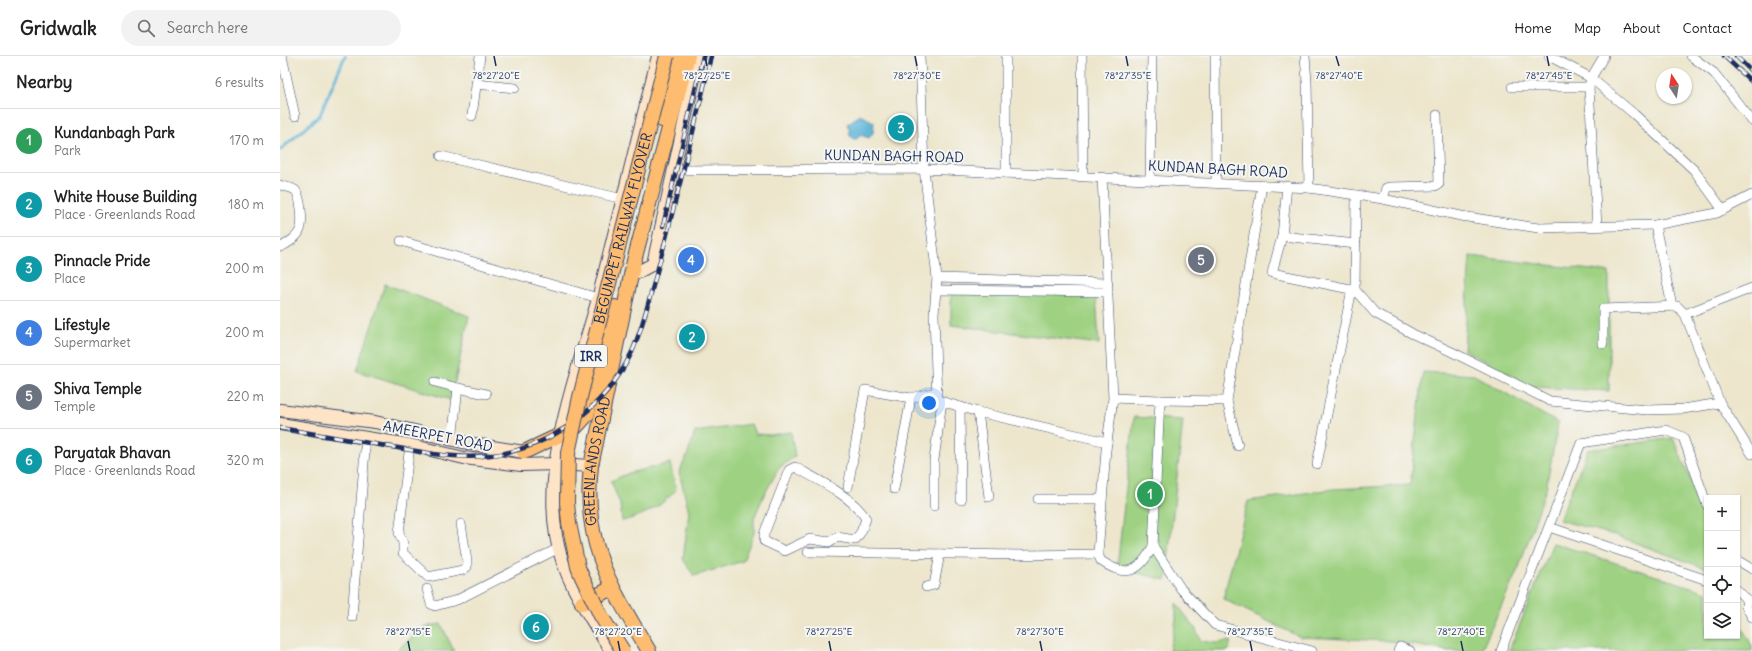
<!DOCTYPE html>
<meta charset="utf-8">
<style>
body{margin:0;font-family:Delius,sans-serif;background:#f2f2f2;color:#222}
.controls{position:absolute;right:12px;bottom:12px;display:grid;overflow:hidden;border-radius:0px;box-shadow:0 1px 3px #0004}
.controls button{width:36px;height:36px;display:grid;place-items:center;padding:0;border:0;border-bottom:1px solid #e0e0e0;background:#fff;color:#222;font:20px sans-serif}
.compass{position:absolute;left:1376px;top:12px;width:36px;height:36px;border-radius:50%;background:#fff;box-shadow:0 1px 3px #0004;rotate:348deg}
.you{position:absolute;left:649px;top:347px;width:14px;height:14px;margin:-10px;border:3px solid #fff;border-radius:50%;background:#1a73e8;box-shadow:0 0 0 6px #1a73e833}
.badge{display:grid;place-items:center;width:26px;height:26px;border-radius:50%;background:#1a73e8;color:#fff;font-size:13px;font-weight:700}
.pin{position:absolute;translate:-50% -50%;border:2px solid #fff;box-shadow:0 1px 4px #0006}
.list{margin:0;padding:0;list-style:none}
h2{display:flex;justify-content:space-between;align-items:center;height:52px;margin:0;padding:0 16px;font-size:17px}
h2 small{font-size:13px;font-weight:400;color:#767676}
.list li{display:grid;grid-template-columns:26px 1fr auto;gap:12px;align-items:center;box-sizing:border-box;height:64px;padding:0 16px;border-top:1px solid #e0e0e0}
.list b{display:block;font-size:15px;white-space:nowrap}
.list p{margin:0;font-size:13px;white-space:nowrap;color:#767676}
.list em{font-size:13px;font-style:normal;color:#767676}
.icon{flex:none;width:22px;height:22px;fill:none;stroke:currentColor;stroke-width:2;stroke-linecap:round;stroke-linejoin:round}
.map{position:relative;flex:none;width:1472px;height:595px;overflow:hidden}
header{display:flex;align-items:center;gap:24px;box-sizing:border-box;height:56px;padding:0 20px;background:#fff;border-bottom:1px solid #e0e0e0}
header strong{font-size:19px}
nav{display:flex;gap:22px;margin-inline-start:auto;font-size:14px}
.search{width:280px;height:36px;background:#f2f2f2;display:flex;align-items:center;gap:10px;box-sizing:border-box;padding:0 14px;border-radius:22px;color:#767676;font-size:15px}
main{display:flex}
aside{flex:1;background:#fff}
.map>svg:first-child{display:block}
.green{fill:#9ed181;stroke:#5c8070}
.water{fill:#59b3d6;stroke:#3a719a}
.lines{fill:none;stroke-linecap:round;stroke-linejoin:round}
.stream{stroke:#59b3d6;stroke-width:3}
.street-casing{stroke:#3a4a6e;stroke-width:10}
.secondary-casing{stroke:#3a4a6e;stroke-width:14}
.primary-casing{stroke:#3a4a6e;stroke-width:16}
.street{stroke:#fff;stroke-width:9}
.secondary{stroke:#fee4c6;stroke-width:12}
.primary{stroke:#fdbc70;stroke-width:14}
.rail-casing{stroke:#1b2f5e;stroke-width:4.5}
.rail{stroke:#f6f6f2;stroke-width:3;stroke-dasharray:9;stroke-linecap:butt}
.primary-bridge-casing{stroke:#3a4a6e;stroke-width:16;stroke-linecap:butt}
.primary-bridge{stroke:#fdbc70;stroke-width:14}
.ticks{fill:none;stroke:#1b2f5e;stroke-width:1.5}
.labels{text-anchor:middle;stroke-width:4;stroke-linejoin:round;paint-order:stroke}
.shield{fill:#f6f6f2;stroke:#5d6b8a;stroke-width:1}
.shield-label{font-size:13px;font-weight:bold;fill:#1b2f5e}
.street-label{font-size:14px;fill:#1b2f5e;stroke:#f6f6f2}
.ticks-label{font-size:10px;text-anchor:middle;fill:#1b2f5e;stroke:#f6f6f2;stroke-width:4;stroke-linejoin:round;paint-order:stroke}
</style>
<header>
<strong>Gridwalk</strong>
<div class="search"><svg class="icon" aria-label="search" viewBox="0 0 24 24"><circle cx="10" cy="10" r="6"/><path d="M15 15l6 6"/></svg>Search here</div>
<nav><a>Home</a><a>Map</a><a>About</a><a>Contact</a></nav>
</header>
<main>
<aside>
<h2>Nearby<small>6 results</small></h2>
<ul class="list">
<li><span class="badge" style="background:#2e9e5b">1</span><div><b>Kundanbagh Park</b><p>Park</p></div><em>170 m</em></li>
<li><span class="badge" style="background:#0f9aa8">2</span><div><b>White House Building</b><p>Place · Greenlands Road</p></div><em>180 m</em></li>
<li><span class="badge" style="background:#0f9aa8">3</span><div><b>Pinnacle Pride</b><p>Place</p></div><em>200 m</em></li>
<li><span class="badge" style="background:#3f7fe0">4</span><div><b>Lifestyle</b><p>Supermarket</p></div><em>200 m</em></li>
<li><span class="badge" style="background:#6b7280">5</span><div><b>Shiva Temple</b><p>Temple</p></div><em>220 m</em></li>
<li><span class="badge" style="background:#0f9aa8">6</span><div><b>Paryatak Bhavan</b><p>Place · Greenlands Road</p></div><em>320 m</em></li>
</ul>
</aside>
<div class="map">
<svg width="1472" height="595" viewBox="0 0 1472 595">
<rect width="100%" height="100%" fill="#f6f6f2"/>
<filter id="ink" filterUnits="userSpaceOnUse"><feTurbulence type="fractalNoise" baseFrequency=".025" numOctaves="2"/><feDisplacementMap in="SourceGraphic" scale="8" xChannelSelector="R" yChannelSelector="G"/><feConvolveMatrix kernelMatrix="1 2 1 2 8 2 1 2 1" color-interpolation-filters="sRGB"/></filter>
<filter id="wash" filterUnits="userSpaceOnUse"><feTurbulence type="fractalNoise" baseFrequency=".012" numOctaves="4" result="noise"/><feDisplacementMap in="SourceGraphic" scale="16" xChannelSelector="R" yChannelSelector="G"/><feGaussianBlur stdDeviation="0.9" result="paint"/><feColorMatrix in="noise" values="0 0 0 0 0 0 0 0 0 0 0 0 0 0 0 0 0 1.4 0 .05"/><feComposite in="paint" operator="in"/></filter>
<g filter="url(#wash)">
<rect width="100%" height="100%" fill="#ede6cc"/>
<g class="green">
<polygon points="1190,200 1329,216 1329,335 1253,331 1184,294"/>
<polygon points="105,228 189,260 171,344 77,315"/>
<polygon points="671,236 816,237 819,288 671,269"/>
<polygon points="1143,316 1194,319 1278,367 1266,433 1239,511 1201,595 1169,595 1111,585 1020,581 943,543 968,445 1053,433 1130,429"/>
<polygon points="854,361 903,364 886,524 837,512"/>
<polygon points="471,368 475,378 490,379 511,376 515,400 499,412 484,439 474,462 474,477 463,505 414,520 403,503 409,456 399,416 407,400 415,376"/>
<polygon points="1393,382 1427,463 1427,513 1334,479 1279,464 1308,394"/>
<path d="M390 407 396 434C381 451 363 460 342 465L340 448 331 425 349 417Z"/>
<polygon points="1273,487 1427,536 1427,580 1457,580 1457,562 1472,590 1472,595 1229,595"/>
<polygon points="896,547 915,572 921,585 936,587 951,585 948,595 889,595 896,564"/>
<polygon points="161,568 174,595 120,595 118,593 144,571"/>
</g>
<polygon class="water" points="580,59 594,66 593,77 589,82 580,79 577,83 573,83 569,79 570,76 567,68"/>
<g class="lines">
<polyline class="stream" points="0,94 40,59 65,0"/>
</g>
</g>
<g filter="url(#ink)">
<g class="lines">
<g class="street-casing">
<g id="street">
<polyline points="2,0 15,60"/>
<polyline points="640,0 644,113 657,222 654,258 657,344 698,356 827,386"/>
<polyline points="802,0 803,120"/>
<polyline points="935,0 936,127"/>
<polyline points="1025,0 1027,26 1029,132"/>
<polyline points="1269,0 1311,22 1354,58 1414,114 1443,154"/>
<polyline points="1411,0 1434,17 1472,65"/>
<polyline points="196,28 235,32"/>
<polyline points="1232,31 1309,31"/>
<polyline points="192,60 200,0"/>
<polyline points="161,100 343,143"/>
<polyline points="393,114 644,113 1029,132 1103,143 1181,160 1258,172 1375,169 1437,157 1472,139"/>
<polyline points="726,117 726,0"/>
<path d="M822 121 833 342 826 394 818 498 821 505C846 522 859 517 873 490L880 344 833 342"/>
<polyline points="870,123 872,0"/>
<path d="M0 129C4 131 11 131 15 134 21 140 24 169 19 176 16 182 6 189 0 191"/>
<polyline points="1007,130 1002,180 992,217 1075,234"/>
<polyline points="1076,139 1075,234 1095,257 1133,278 1172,296 1270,345 1367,354 1403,353 1440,347"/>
<polyline points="1103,143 1106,132 1109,131 1155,130 1159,128 1157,59"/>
<polyline points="1375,169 1392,250"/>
<polyline points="1317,170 1309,31 1311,22 1324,0"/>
<polyline points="1002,180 1076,188"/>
<polyline points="121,185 318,242"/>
<polyline points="657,222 828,227"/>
<polyline points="656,234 828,236"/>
<polyline points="1405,258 1472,232"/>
<polyline points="1323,288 1323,253 1397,250 1405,258 1440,347 1472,398"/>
<polyline points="155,326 178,332"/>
<polyline points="880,344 947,345 958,390"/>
<polyline points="947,345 982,129"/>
<polyline points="680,351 681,444"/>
<polyline points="698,356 709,441"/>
<polyline points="172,384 178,332 206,338"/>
<polyline points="130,389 119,477 123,487 123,497 148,521 183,514 187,511 187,505 181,468"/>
<polyline points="1037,408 1072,233"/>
<path d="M515 411C536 423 574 441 586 463L581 476 575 484 557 481 549 486 530 483 505 495 484 485V478L509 414Z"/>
<polyline points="568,431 585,334 631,342"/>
<polyline points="614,433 631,342 656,336"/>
<polyline points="758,443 822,443"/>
<polyline points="654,450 654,404 662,345"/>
<polyline points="1269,471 1427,524"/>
<polyline points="873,490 901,533 935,569 1032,595"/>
<polyline points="528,496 742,499 818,498"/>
<polyline points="1457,504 1472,513"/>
<polyline points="646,531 654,529 660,498"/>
<polyline points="147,533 151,548 155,550 177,544 279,492"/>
<polyline points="1457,534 1467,544 1466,550 1472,561"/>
<polyline points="72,561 86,381"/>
<polyline points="1118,595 1120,591 1130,595"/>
<polyline points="1221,595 1301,387 1386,374 1403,381 1427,449"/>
</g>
</g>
<g class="secondary-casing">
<g id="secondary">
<polyline points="351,220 373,208 419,0"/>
<polyline points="0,354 95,366 187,387 244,396"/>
<polyline points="0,368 130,389 184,402 241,409 277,408 311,410"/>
<path d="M331 595C309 559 283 523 276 480 263 399 298 317 319 239 339 160 358 80 378 0"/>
</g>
</g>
<g class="primary-casing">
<g id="primary">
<polyline points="382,64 397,0"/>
<polyline points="244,396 295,372 307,359 335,251"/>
<polyline points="302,547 332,532"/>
<path id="s1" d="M369 595C331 531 302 488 311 410L354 205 408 0"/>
</g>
</g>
<use href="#street" class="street"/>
<use href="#secondary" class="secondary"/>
<use href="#primary" class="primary"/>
<g class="rail-casing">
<g id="rail">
<polyline points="1444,0 1472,26"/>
<polyline points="1456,0 1472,16"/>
<polyline points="383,170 423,0"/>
<path d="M0 372 154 398C170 400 186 402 203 400 266 396 325 353 352 296 360 278 365 259 370 241 377 215 385 188 391 162 405 108 419 54 431 0"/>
</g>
</g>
<use href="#rail" class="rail"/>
<g class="primary-bridge-casing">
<g id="primary-bridge">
<path id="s2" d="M343 595 321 560 302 521 298 511 289 467 287 447 288 397 300 341 387 0"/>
</g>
</g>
<use href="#primary-bridge" class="primary-bridge"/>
</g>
</g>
<path class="ticks" d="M214 0 216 10M425 0 427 10M635 0 637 10M846 0 848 10M1056 0 1059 10M1267 0 1269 10M128 585 130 595M338 585 340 595M549 585 551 595M760 585 762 595M970 585 972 595M1181 585 1183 595"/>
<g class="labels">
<rect class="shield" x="295" y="289" width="32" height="22" rx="3"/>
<g class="shield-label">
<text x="311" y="305">IRR</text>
</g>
<g class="street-label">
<text transform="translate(614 100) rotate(1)" y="5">KUNDAN BAGH ROAD</text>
<text transform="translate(938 113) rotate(3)" y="5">KUNDAN BAGH ROAD</text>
<text dy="5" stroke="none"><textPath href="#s2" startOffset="442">BEGUMPET RAILWAY FLYOVER</textPath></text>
<text transform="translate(158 380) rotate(11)" y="5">AMEERPET ROAD</text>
<text dy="5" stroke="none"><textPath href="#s1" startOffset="204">GREENLANDS ROAD</textPath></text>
</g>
</g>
<g class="ticks-label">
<text x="216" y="23">78°27'20"E</text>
<text x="427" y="23">78°27'25"E</text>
<text x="637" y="23">78°27'30"E</text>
<text x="848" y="23">78°27'35"E</text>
<text x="1059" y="23">78°27'40"E</text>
<text x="1269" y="23">78°27'45"E</text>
<text x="128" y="579">78°27'15"E</text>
<text x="338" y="579">78°27'20"E</text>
<text x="549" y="579">78°27'25"E</text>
<text x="760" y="579">78°27'30"E</text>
<text x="970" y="579">78°27'35"E</text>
<text x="1181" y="579">78°27'40"E</text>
</g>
</svg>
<div class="controls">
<button>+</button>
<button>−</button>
<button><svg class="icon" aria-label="locate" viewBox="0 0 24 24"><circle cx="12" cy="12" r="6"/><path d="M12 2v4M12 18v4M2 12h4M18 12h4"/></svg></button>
<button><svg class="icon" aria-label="layers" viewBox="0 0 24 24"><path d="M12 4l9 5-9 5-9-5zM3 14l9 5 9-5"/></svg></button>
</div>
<svg class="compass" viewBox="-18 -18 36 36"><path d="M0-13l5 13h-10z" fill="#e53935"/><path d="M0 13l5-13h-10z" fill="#767676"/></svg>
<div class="you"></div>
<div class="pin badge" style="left:870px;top:438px;background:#2e9e5b">1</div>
<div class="pin badge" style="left:412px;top:281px;background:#0f9aa8">2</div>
<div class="pin badge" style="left:621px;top:72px;background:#0f9aa8">3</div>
<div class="pin badge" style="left:411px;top:204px;background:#3f7fe0">4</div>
<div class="pin badge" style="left:921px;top:204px;background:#6b7280">5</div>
<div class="pin badge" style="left:256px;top:571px;background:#0f9aa8">6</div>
</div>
</main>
